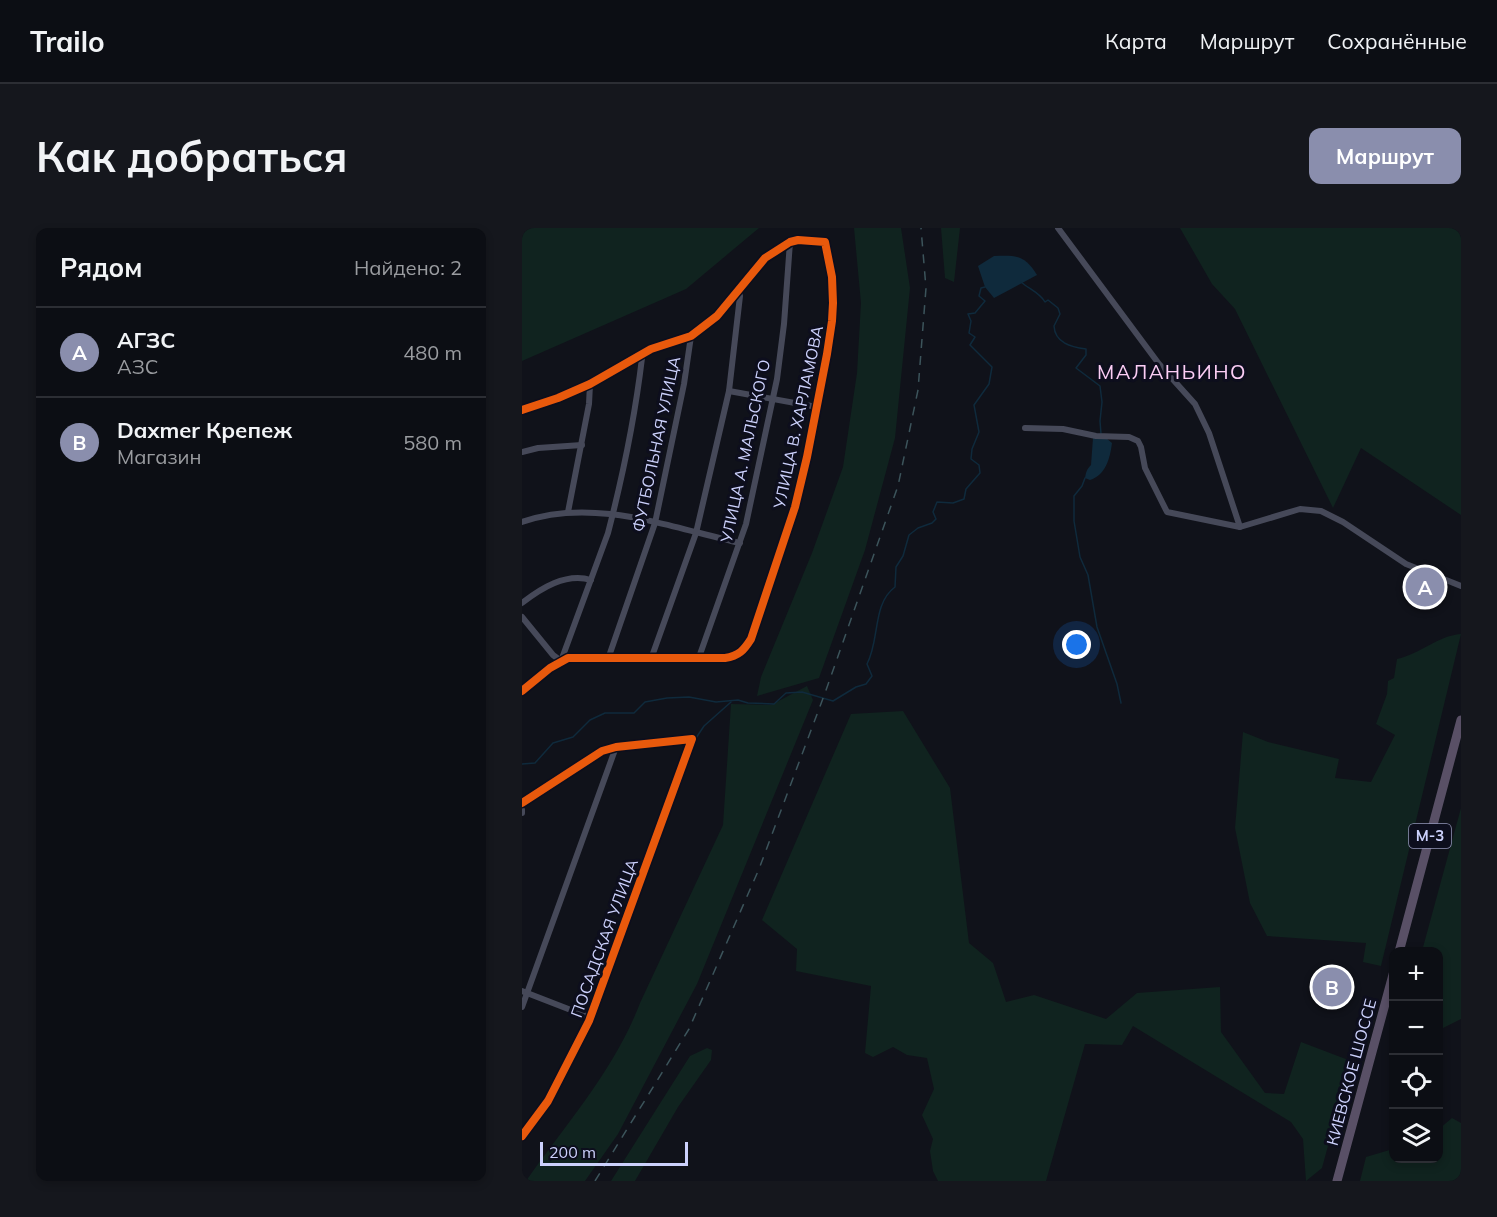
<!DOCTYPE html>
<html lang="ru">
<meta charset="utf-8">
<style>
body{margin:0;font-family:Mulish,sans-serif;background:#15171d;color:#f1f3f6}
.controls{position:absolute;right:18px;bottom:18px;display:grid;overflow:hidden;border-radius:12px;box-shadow:0 3px 9px #0003}
.controls button{width:54px;height:54px;display:grid;place-items:center;padding:0;border:0;border-bottom:2px solid #2c2e34;background:#0c0e14;color:#f1f3f6;font:30px sans-serif}
.scale{position:absolute;left:18px;bottom:15px;width:148px;box-sizing:border-box;padding-left:6px;border:3px solid #ccd1fc;border-top:0;font-size:16px;line-height:21px;white-space:nowrap;color:#ccd1fc;-webkit-text-stroke:4px #0d0e1d;paint-order:stroke}
.you{position:absolute;left:555px;top:417px;width:21px;height:21px;margin:-15px;border:4px solid #fff;border-radius:50%;background:#1a73e8;box-shadow:0 0 0 9px #1a73e833}
.badge{display:grid;place-items:center;width:39px;height:39px;border-radius:50%;background:#8a8ead;color:#fff;font-size:20px;font-weight:700}
.pin{position:absolute;translate:-50% -50%;border:3px solid #fff;box-shadow:0 2px 6px #0006}
.list{margin:0;padding:0;list-style:none}
h2{display:flex;justify-content:space-between;align-items:center;height:78px;margin:0;padding:0 24px;font-size:26px}
h2 small{font-size:20px;font-weight:400;color:#9a9ca0}
.list li{display:grid;grid-template-columns:39px 1fr auto;gap:18px;align-items:center;box-sizing:border-box;height:90px;padding:0 24px;border-top:2px solid #2c2e34}
.list b{display:block;font-size:22px;white-space:nowrap}
.list p{margin:0;font-size:20px;white-space:nowrap;color:#9a9ca0}
.list em{font-size:20px;font-style:normal;color:#9a9ca0}
.icon{flex:none;width:33px;height:33px;fill:none;stroke:currentColor;stroke-width:2;stroke-linecap:round;stroke-linejoin:round}
.map{position:relative;flex:none;width:939px;height:953px;overflow:hidden;border-radius:12px}
header{display:flex;align-items:center;gap:36px;box-sizing:border-box;height:84px;padding:0 30px;background:#0c0e14;border-bottom:2px solid #2c2e34}
header strong{font-size:28px}
nav{display:flex;gap:33px;margin-inline-start:auto;font-size:21px}
.intro{display:flex;align-items:center;justify-content:space-between;box-sizing:border-box;height:144px;padding:0 36px}
h1{margin:0;font-size:42px}
.button{padding:15px 27px;border-radius:12px;background:#8a8ead;color:#fff;font-size:21px;font-weight:700}
main{display:flex;gap:36px;padding:0 36px}
aside{flex:1;background:#0c0e14;border-radius:12px;box-shadow:0 3px 9px #0003}
.map>svg:first-child{display:block}
.green{fill:#10231f}
.water{fill:#0f2a3c}
.lines{fill:none;stroke-linecap:round;stroke-linejoin:round}
.stream{stroke:#0f2a3c;stroke-width:1.5}
.minor{stroke:#464959;stroke-width:6}
.trunk{stroke:#595066;stroke-width:9}
.rail{stroke:#3c545b;stroke-width:1.5;stroke-dasharray:9 8;stroke-linecap:butt}
.cycleway-casing{stroke:#0d0e1d;stroke-width:11}
.cycleway{stroke:#e8590c;stroke-width:8}
.labels{text-anchor:middle;stroke-width:6;stroke-linejoin:round;paint-order:stroke}
.shield{fill:#0d0e1d;stroke:#9396b9;stroke-width:1.5}
.shield-label{font-size:15px;font-weight:bold;fill:#ccd1fc}
.street-label{font-size:16px;fill:#ccd1fc;stroke:#0d0e1d}
.quarter-label{font-size:20px;letter-spacing:1.5px;fill:#fccef5;stroke:#0d0e1d}
</style>
<header>
<strong>Trailo</strong>
<nav><a>Карта</a><a>Маршрут</a><a>Сохранённые</a></nav>
</header>
<div class="intro"><h1>Как добраться</h1><a class="button">Маршрут</a></div>
<main>
<aside>
<h2>Рядом<small>Найдено: 2</small></h2>
<ul class="list">
<li><span class="badge">A</span><div><b>АГЗС</b><p>АЗС</p></div><em>480 m</em></li>
<li><span class="badge">B</span><div><b>Daxmer Крепеж</b><p>Магазин</p></div><em>580 m</em></li>
</ul>
</aside>
<div class="map">
<svg width="939" height="953" viewBox="0 0 939 953">
<rect width="100%" height="100%" fill="#10121a"/>
<g class="green">
<polygon points="0,0 237,0 164,61 0,133"/>
<polygon points="332,0 379,0 388,60 373,210 343,322 297,450 235,468 239,449 290,325 321,239 335,145 339,75"/>
<polygon points="419,0 438,0 432,54 423,50"/>
<polygon points="658,0 939,0 939,287 839,220 811,280 713,81 690,56"/>
<path d="M939 406 859 738 841 734 844 715 745 708 728 675 713 600 721 504 746 514 817 531 813 550 849 554 873 507 854 496 865 466 866 453 872 450 875 431C898 426 915 408 939 406Z"/>
<path d="M285 458 291 472 175 756 96 906 63 953H4C44 896 93 841 118 775L201 597 209 476 249 477Z"/>
<polygon points="381,483 428,560 447,715 471,735 484,774 512,767 584,791 615,765 698,759 699,804 743,865 762,866 779,814 829,833 800,940 784,953 781,911 769,894 611,798 600,817 563,816 524,953 416,953 411,943 408,923 411,911 400,887 412,861 405,830 385,827 371,819 351,829 343,825 349,758 274,743 275,721 240,692 329,486"/>
<polygon points="939,580 939,791 917,802 916,724 900,723"/>
<polygon points="185,820 190,822 189,832 156,879 113,953 89,953 168,828"/>
<polygon points="930,890 939,895 939,953 838,953 844,929 871,921 872,930 916,930 917,901"/>
</g>
<g class="water">
<path d="M472 28C494 27 503 27 515 47L472 70 463 59 456 38Z"/>
<path d="M571 210H584L590 215C588 230 584 247 568 252L563 250C564 244 565 241 569 237Z"/>
</g>
<g class="lines">
<g class="stream">
<path d="M499 54C507 61 518 65 523 74L526 72 536 80 538 86 532 98C533 115 549 119 564 121V127L554 140 578 158 580 174 578 193 579 206"/>
<polyline points="563,250 560,258 552,268 552,293 558,329 566,347 575,399 595,456 599,475"/>
<polyline points="174,510 182,498 209,474"/>
<path d="M0 536 13 535 31 515 51 509 68 492 83 485H112L123 474 145 470 167 469 194 474 216 472 226 475 252 476 264 465 280 464 311 473 334 459 344 456 350 448 345 436C358 412 350 376 373 359L374 339 381 328 387 307 396 300 410 295 414 291 411 284 415 274 431 275 442 271 444 261 458 245 457 237 449 231 450 221 457 204 452 177 467 156 470 139 448 117 453 109 447 105 449 93 446 86 453 85 463 73 457 68 459 60 463 59"/>
</g>
<g class="minor">
<polyline points="536,0 637,136 673,176 687,205 718,299"/>
<polyline points="207,163 295,179"/>
<path d="M0 182 36 170 68 156 129 121 169 108 195 88 243 30 268 14 276 12 303 14 310 49 311 75 310 93 305 126 285 229 273 279 229 411C222 422 217 428 203 430H46L28 440 0 463"/>
<polyline points="503,200 541,201 574,208 607,209 616,213 619,219 623,240 645,284 718,299 778,281 799,283 821,294 884,336 939,358"/>
<polyline points="0,224 16,220 60,217"/>
<polyline points="46,284 67,176 68,156"/>
<path d="M0 294C71 269 147 299 218 315"/>
<path d="M0 375C18 361 44 344 69 352"/>
<polyline points="0,389 31,427 39,433"/>
<polyline points="86,431 133,295 162,156 169,108"/>
<polyline points="129,431 174,305 207,163 218,68 216,61"/>
<polyline points="176,432 224,296 255,151 262,96 268,14"/>
<path d="M39 433 86 305C101 247 113 189 120 130L119 127"/>
<polyline points="0,575 80,523 94,519 170,511 67,793 26,873 0,908"/>
<polyline points="0,582 0,585"/>
<polyline points="0,763 67,789"/>
<polyline points="0,779 94,519"/>
</g>
<g class="trunk">
<polyline points="877,724 939,492"/>
<polyline points="815,953 872,743"/>
</g>
<polyline class="rail" points="73,953 167,801 237,641 303,465 376,258 396,162 404,60 399,0"/>
<g class="cycleway-casing">
<g id="cycleway">
<path d="M0 182 36 170 68 156 129 121 169 108 195 88 243 30 268 14 276 12 303 14 310 49 311 75 310 93 305 126 285 229 273 279 229 411C222 422 217 428 203 430H46L28 440 0 463"/>
<polyline points="0,575 80,523 94,519 170,511 67,793 26,873 0,908"/>
</g>
</g>
<use href="#cycleway" class="cycleway"/>
</g>
<g class="labels">
<rect class="shield" x="887" y="596" width="42" height="24" rx="4.5"/>
<g class="shield-label">
<text x="908" y="613">М-3</text>
</g>
<g class="street-label">
<text transform="translate(276 189) rotate(-78)" y="6">УЛИЦА В. ХАРЛАМОВА</text>
<text transform="translate(134 216) rotate(-78)" y="6">ФУТБОЛЬНАЯ УЛИЦА</text>
<text transform="translate(223 223) rotate(-78)" y="6">УЛИЦА А. МАЛЬСКОГО</text>
<text transform="translate(82 710) rotate(-70)" y="6">ПОСАДСКАЯ УЛИЦА</text>
<text transform="translate(829 844) rotate(-75)" y="6">КИЕВСКОЕ ШОССЕ</text>
</g>
<g class="quarter-label">
<text x="650" y="151">МАЛАНЬИНО</text>
</g>
</g>
</svg>
<div class="controls">
<button>+</button>
<button>−</button>
<button><svg class="icon" aria-label="locate" viewBox="0 0 24 24"><circle cx="12" cy="12" r="6"/><path d="M12 2v4M12 18v4M2 12h4M18 12h4"/></svg></button>
<button><svg class="icon" aria-label="layers" viewBox="0 0 24 24"><path d="M12 4l9 5-9 5-9-5zM3 14l9 5 9-5"/></svg></button>
</div>
<div class="scale">200 m</div>
<div class="you"></div>
<div class="pin badge" style="left:903px;top:359px">A</div>
<div class="pin badge" style="left:810px;top:759px">B</div>
</div>
</main>
